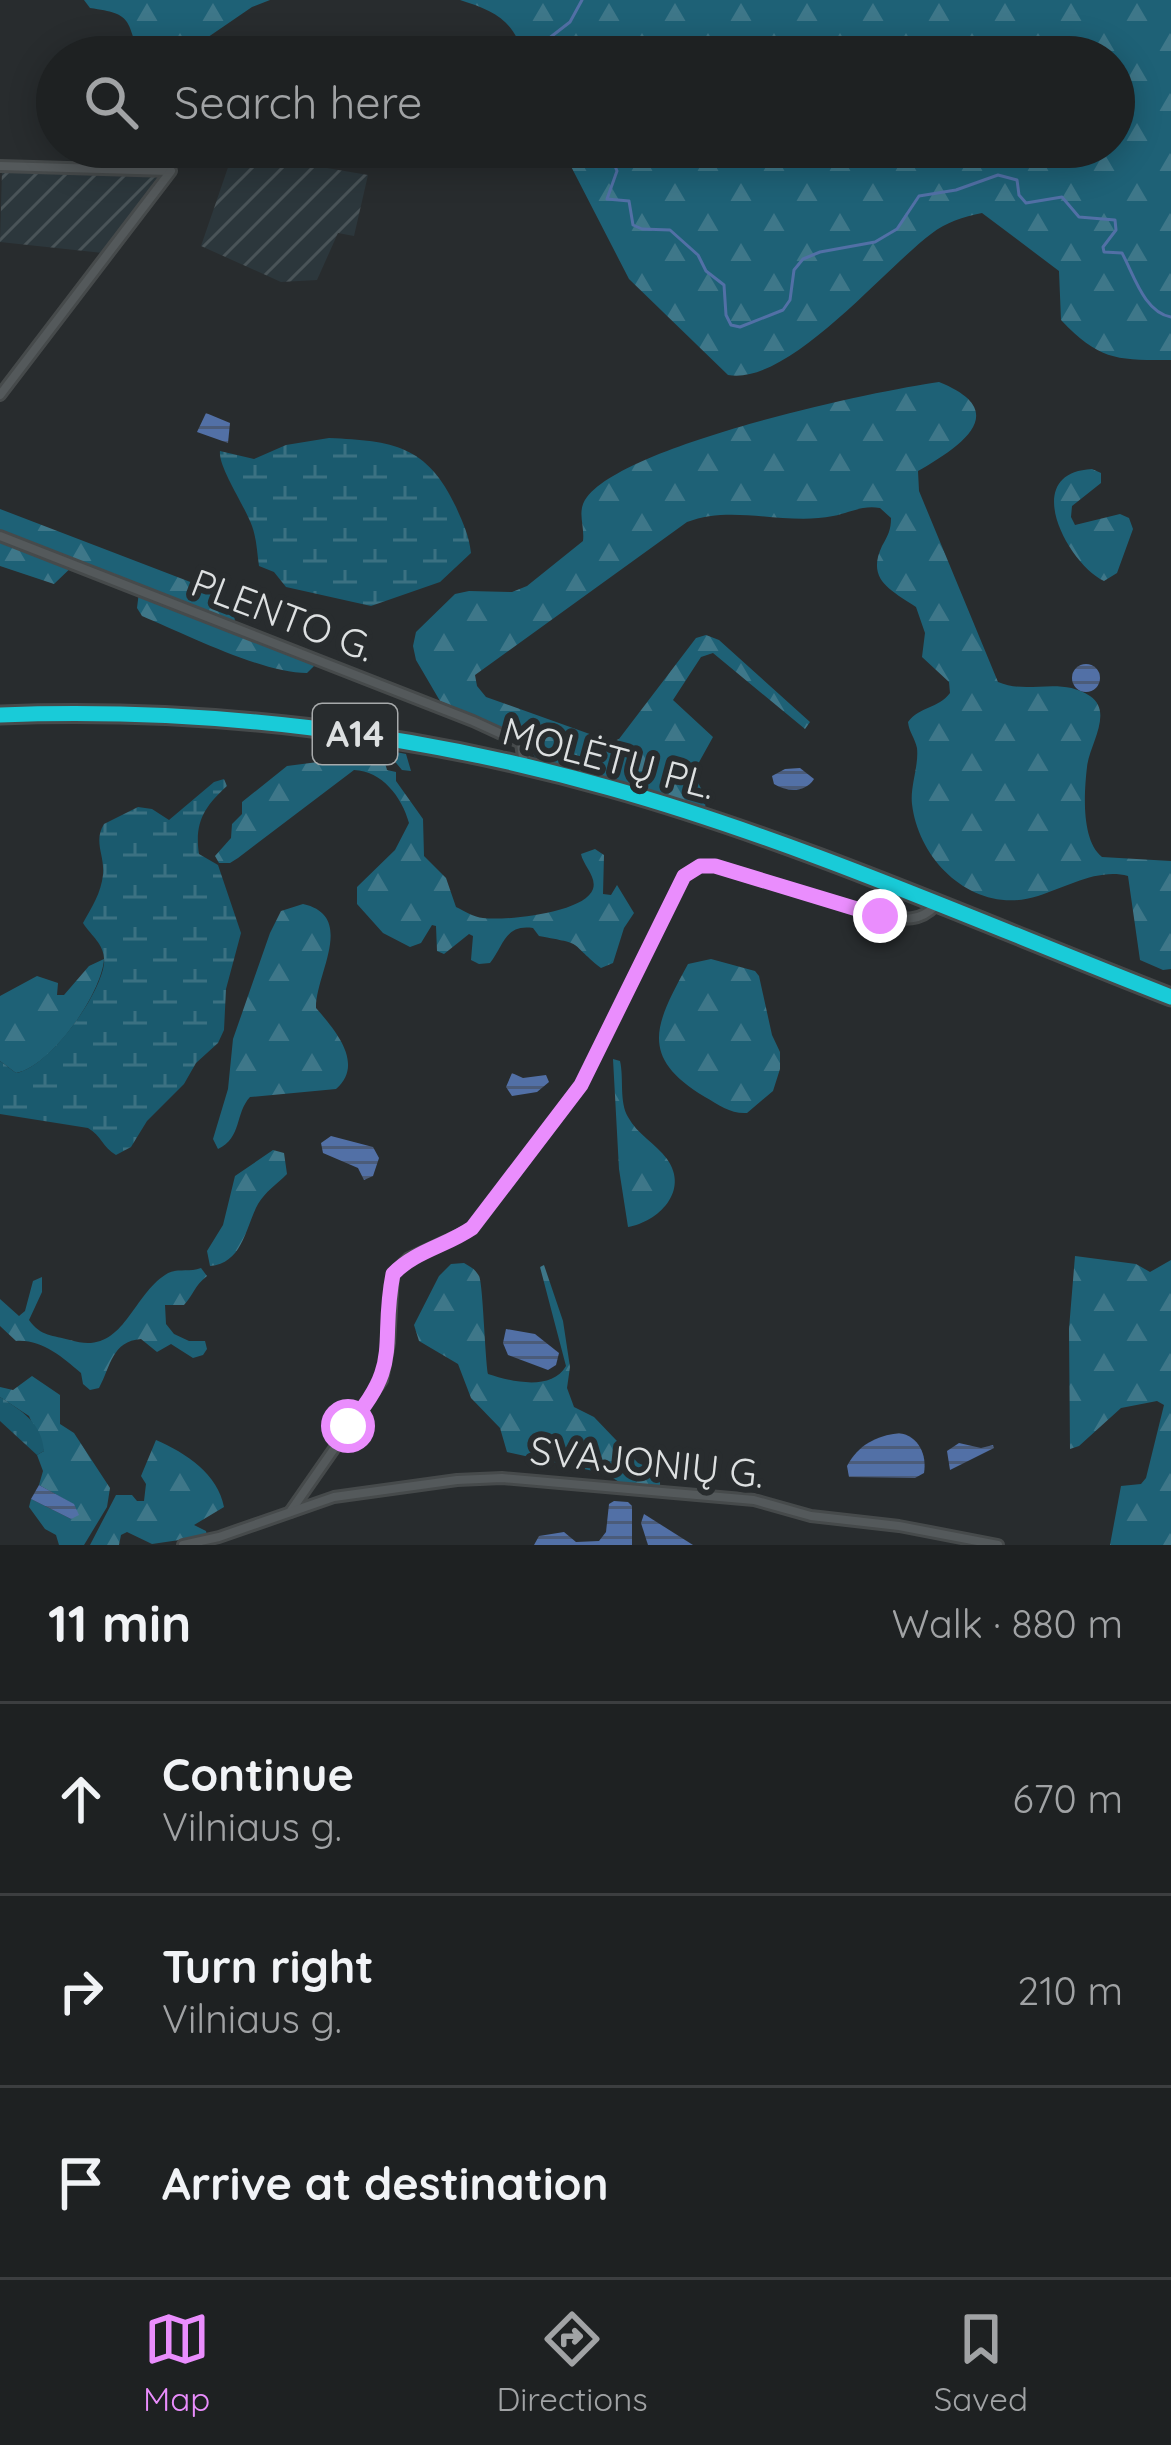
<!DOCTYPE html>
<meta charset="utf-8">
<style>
body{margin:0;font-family:Quicksand,sans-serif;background:#26292a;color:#f1f3f6}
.stop{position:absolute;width:36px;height:36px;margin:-27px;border:9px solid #ea8dfd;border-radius:50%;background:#fff}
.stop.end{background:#ea8dfd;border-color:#fff;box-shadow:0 3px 12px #0008}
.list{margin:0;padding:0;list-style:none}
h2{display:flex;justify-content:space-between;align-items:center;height:156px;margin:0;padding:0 48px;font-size:51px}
h2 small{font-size:39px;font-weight:400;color:#a1a3a5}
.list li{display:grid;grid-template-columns:78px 1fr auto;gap:36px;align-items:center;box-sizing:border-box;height:192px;padding:0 48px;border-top:3px solid #3c3e40}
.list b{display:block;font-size:45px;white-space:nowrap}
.list p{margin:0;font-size:39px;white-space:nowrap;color:#a1a3a5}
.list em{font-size:39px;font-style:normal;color:#a1a3a5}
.icon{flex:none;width:66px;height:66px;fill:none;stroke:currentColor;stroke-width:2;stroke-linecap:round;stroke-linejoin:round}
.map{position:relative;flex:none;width:1171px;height:1545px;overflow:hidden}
.search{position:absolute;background:#1e2122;box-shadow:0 6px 30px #0003;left:36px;right:36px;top:36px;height:132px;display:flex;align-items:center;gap:30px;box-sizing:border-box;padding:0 42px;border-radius:66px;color:#a1a3a5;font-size:45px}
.sheet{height:732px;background:#1e2122}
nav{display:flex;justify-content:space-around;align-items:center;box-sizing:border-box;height:168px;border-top:3px solid #3c3e40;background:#1e2122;font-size:33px;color:#a1a3a5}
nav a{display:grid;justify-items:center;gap:6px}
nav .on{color:#ea8dfd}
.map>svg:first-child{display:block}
.industrial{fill:url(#industrial-furrows)}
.forest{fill:url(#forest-firs)}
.wetland{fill:url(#wetland-marsh)}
.water{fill:url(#water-rules)}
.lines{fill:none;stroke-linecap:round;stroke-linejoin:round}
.stream{stroke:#5270a6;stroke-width:3}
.street-casing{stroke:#464a4b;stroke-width:14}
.highway-casing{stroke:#464a4b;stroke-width:21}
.street{stroke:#54595b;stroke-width:8}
.highway{stroke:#19cbd8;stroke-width:15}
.route{stroke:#ea8dfd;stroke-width:15}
.labels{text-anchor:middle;stroke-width:12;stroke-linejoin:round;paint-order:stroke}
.shield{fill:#282c2e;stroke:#a7aaab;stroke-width:3}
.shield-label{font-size:36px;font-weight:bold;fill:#dde0e1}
.street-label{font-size:39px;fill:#dde0e1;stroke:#282c2e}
</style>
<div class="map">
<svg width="1171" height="1545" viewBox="0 0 1171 1545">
<defs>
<pattern id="industrial-furrows" width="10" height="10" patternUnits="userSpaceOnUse" patternTransform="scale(3)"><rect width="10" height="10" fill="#2c373c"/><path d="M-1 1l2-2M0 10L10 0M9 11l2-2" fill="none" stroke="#4a5458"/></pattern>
<pattern id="forest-firs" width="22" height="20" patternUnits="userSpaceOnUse" patternTransform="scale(3)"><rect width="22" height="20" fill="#1e6176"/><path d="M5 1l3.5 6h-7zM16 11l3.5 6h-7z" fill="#3e7789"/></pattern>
<pattern id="wetland-marsh" width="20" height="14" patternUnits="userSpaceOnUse" patternTransform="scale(3)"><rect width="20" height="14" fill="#1a5a6e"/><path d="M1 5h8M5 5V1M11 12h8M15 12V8" fill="none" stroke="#3b7182"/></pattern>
<pattern id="water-rules" width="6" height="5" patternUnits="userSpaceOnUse" patternTransform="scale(3)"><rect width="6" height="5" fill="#5270a6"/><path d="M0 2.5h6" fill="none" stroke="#4b5c7a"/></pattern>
</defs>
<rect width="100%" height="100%" fill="#282c2e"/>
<g class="industrial">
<polygon points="235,147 305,147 327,168 368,175 354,236 338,233 317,280 281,282 201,246"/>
<polygon points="2,170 158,172 161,178 103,253 0,242"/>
</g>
<g class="forest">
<path d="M84 0H270L252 7 179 57H140C126 20 134 14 90 8Z"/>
<path d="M460 0H1171V360C1117 360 1100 361 1061 320L1059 271 982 213C963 217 946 222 931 234 883 270 788 386 728 375L629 279 561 147H1114V57H524C514 20 495 11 460 0Z"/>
<path d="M939 382C1014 412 959 447 918 471L919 491 998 682C1028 695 1060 676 1090 696 1114 712 1089 745 1087 767 1084 793 1081 840 1102 857L1171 861V969L1163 970 1140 960 1128 876C1098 868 1067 887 1038 896 977 916 919 864 912 804 910 786 919 766 917 748 915 738 909 732 908 722 920 706 938 709 950 693L949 682 922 657 925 633 916 607C891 590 866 580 882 546 888 535 891 530 891 518L880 508C861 505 850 513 833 516 785 526 733 504 687 522L475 675 477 686 486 697 612 742 619 739 696 638 706 635 719 640 810 722 805 729 713 653 701 657 673 700 713 737 693 773 706 798 705 809 535 757 525 738 440 701 416 660 413 646 416 632 455 594 469 591 512 592 527 586 583 541C585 525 576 511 587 497 628 444 868 392 939 382Z"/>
<path d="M1092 469 1101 473V483L1072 506 1071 517 1075 525 1120 514 1129 518 1133 529 1117 573 1104 581C1069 565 1018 473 1092 469Z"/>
<path d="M0 509 193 583 231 604 238 633 316 664 307 673C262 673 185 634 142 616L137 608 140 584 78 561 54 584 0 566Z"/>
<path d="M330 742C355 750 379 748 406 754L411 771 402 770 392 758 386 766 387 770 396 772V781L423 819 424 856 446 878 456 907C464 911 474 917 483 918 505 921 585 913 593 889 597 877 583 865 581 854L595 849 604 855 603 894 611 895 617 885 634 913 624 928 613 963 601 968C566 940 587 945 539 936L533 928C505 924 504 945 490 963L479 964 471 960 473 936 469 934 444 954 437 951 436 926 432 925 421 943 410 947 383 933 357 904V887L395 850 409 823C402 797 382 771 354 770L238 858 230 863H219L215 856 231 838 232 824 242 814V802L287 766 318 762 323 756V743Z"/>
<path d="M303 904C357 916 315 975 316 1008 335 1030 365 1064 336 1089L250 1097C235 1113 242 1138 218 1149L213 1139 228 1089 233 1039 270 933 281 911Z"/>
<path d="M104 959C102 993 51 1067 16 1073L0 1061V996L37 976 58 983 57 995H64L89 966Z"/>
<path d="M711 959 755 971 759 976 772 1035 780 1052V1069L773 1091 747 1113C731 1114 719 1105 705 1097 636 1056 657 1022 688 964Z"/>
<path d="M613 1059 620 1061C624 1078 619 1102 628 1117 637 1134 656 1144 667 1159 690 1191 658 1222 628 1227L619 1169Z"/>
<path d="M273 1150 284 1153 287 1174C277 1184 265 1192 258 1204 245 1228 243 1263 210 1266L207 1251 223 1225 235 1176Z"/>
<polygon points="1075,1256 1136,1264 1150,1272 1171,1260 1171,1545 1110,1545 1121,1486 1141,1484 1146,1478 1164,1405 1157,1401 1121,1408 1079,1446 1070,1449 1069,1329"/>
<path d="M464 1263C471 1267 475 1269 479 1276 483 1283 485 1357 488 1374 512 1382 552 1391 566 1366L540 1267 544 1265 563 1321 570 1367 567 1388 574 1407 594 1417 638 1463 660 1472V1488L622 1484 607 1474 507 1452 500 1428 471 1398 458 1364 419 1341 414 1325 439 1276 451 1264Z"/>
<path d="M201 1268 207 1276C194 1286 194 1294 184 1305H165L166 1324 174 1334 189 1341H205L207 1349 203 1355 193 1358 171 1344 157 1352 141 1339C112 1341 111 1366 99 1388L90 1390 83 1384 81 1373C62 1357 42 1339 16 1341L0 1326V1299L19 1316 25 1311 33 1281 42 1277V1292L29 1320C41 1337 53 1335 70 1340 123 1357 130 1298 165 1275 176 1267 188 1273 201 1268Z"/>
<polygon points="32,1376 60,1395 60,1424 74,1433 110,1488 107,1507 84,1545 59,1545 56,1535 45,1529 29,1507 31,1499 71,1519 73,1504 39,1485 43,1471 37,1455 44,1451 29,1416 0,1397 0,1387 13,1390"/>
<path d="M156 1440C186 1453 218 1474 224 1507L194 1525 206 1531 207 1536 152 1544 127 1532 121 1535 119 1545H90L116 1495H132L137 1501H144L146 1484 141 1476Z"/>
</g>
<g class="wetland">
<path d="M329 438C393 441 427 445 456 507 463 523 469 535 471 553L440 582 371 606 286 587 274 572 259 566C257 553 257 540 252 526 245 506 218 467 220 451L254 459 286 445Z"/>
<path d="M224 779 227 786C205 806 194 822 199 854L218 865 241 933 226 989 224 1030 218 1043 196 1063 184 1084 147 1121 131 1147 116 1155C103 1148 101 1135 88 1128L0 1114V1061L16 1073C48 1068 100 996 104 964 106 945 92 937 83 923 92 907 101 893 103 875 105 855 93 842 104 824L138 807 152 809 169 820 214 782Z"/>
<path d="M0 1397C22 1411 42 1423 44 1451L37 1455 0 1421Z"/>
</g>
<g class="water">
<polygon points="206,413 230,423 228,443 197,432"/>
<circle cx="1086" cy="678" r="14"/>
<path d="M800 768 814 779C805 793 787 792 774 784L772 776 785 769Z"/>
<polygon points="512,1073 523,1078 546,1075 549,1082 537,1092 512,1096 506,1087"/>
<polygon points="331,1136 373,1147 379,1158 373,1176 364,1180 358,1168 323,1153 321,1143"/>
<polygon points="506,1329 535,1334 559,1353 556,1365 548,1370 508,1355 503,1343"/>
<path d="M899 1433C919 1436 927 1455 924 1473L915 1478 849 1477 847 1466C858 1445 876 1436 899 1433Z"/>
<polygon points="959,1443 981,1448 993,1445 994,1448 950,1470 947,1451"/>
<polygon points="39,1485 74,1504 79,1515 71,1519 31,1499"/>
<polygon points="614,1501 628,1502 632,1506 632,1545 534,1545 539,1536 564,1532 576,1542 599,1541 606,1532 609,1504"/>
<polygon points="644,1514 693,1545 648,1545 641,1523"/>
</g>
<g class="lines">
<g class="stream">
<polyline points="541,57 539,46 570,22 582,0"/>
<path d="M596 147 613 161 617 171 607 199 629 201 633 225 642 229 670 230 698 255 706 271 724 285 726 315 731 325 740 327 783 310 790 300 794 270 803 259 820 252 875 242 897 229 919 196 956 190 998 175 1017 180 1019 195 1026 203 1062 197 1079 217 1115 220 1116 230 1103 247 1104 252 1122 253C1134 275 1144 312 1171 317"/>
</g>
<g class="street-casing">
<g id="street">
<polyline points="0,166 170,171"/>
<polyline points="0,395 171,171"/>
<polyline points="0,536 473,721 521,743 524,764"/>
<path d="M290 1512 382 1380 389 1343 393 1274 409 1258 472 1229 581 1085 684 876 700 866H715L880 916C902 919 919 923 935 906"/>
<polyline points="183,1545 219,1537 334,1497 457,1480 502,1478 754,1500 811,1516 899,1526 998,1545"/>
</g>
</g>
<g class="highway-casing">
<path id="highway" d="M0 715C205 707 413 732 610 788 802 842 986 925 1171 997"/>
</g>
<use href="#street" class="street"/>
<use href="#highway" class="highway"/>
</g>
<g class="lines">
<path class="route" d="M348 1426C404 1363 379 1345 393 1274 415 1251 446 1246 472 1228L581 1085 684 876 700 866H715L880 916"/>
</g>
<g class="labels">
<rect class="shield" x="313" y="704" width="84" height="60" rx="9"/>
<g class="shield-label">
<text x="355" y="747">A14</text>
</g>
<g class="street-label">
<text transform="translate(283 615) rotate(21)" y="14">PLENTO G.</text>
<text transform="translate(609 758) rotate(15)" y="14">MOLĖTŲ PL.</text>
<text transform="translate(647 1462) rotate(6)" y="14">SVAJONIŲ G.</text>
</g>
</g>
</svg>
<div class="stop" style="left:348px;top:1426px"></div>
<div class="stop end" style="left:880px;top:916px"></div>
<div class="search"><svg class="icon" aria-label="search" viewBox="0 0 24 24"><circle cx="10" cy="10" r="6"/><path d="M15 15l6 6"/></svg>Search here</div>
</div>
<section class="sheet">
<h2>11 min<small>Walk · 880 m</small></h2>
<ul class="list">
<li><svg class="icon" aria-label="ahead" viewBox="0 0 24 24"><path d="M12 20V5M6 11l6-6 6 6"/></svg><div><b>Continue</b><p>Vilniaus g.</p></div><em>670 m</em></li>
<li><svg class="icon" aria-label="right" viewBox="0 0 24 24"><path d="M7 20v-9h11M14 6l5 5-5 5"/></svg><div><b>Turn right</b><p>Vilniaus g.</p></div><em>210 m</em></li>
<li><svg class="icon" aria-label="arrive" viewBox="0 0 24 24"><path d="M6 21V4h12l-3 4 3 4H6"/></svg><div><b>Arrive at destination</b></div></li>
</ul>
</section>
<nav>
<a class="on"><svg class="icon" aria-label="map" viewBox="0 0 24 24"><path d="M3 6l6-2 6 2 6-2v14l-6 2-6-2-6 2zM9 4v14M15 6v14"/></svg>Map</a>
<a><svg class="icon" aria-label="directions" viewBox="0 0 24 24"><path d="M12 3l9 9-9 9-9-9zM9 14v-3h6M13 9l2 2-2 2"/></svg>Directions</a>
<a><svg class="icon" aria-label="saved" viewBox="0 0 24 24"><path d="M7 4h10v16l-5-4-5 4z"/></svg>Saved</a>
</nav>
